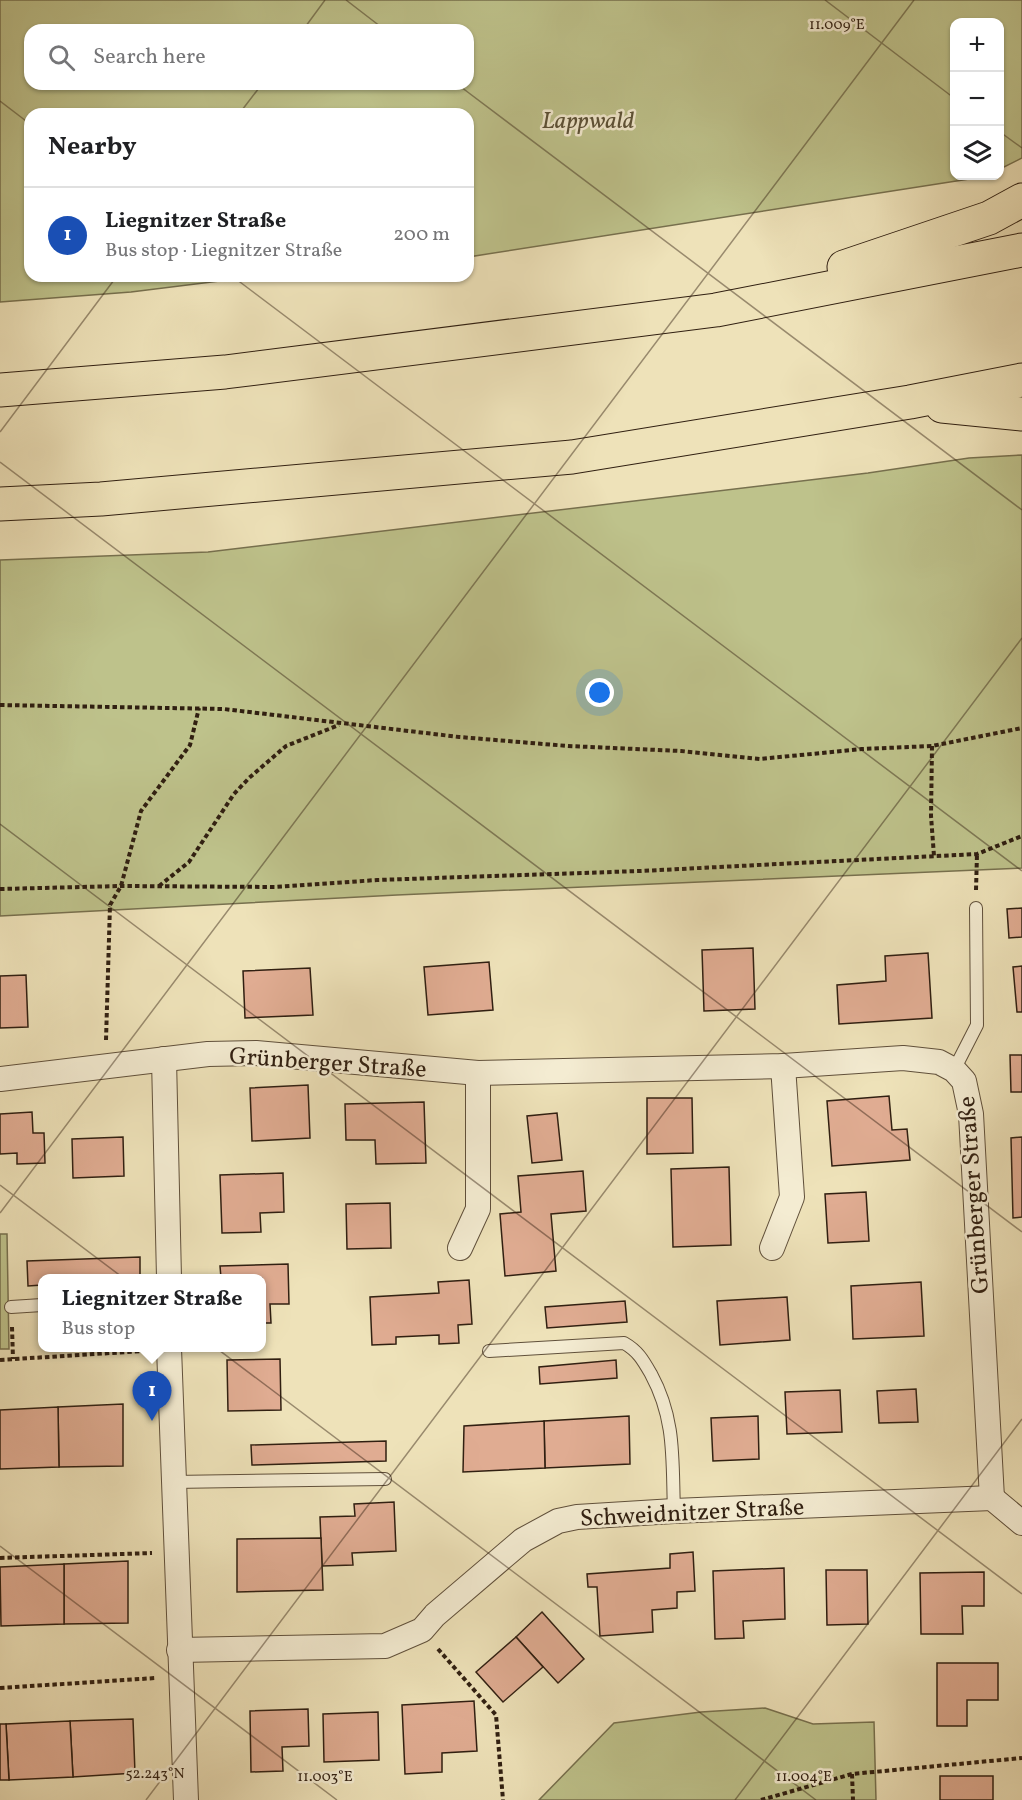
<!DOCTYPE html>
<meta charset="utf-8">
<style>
body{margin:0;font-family:Vollkorn,serif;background:#f2f2f2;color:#202124}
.controls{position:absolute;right:18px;top:18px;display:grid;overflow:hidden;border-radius:12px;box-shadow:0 2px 4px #0004}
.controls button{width:54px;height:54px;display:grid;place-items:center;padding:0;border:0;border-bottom:2px solid #e0e0e0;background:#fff;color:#202124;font:30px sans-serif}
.you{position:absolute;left:600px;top:693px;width:21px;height:21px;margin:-15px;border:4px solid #fff;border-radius:50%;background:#1a73e8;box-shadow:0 0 0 9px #1a73e833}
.badge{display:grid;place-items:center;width:39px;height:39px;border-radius:50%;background:#db2777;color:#fff;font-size:20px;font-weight:700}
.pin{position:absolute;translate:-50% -50px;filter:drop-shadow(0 2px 3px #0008)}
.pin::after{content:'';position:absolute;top:32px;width:21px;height:18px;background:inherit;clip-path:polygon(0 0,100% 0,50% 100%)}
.popup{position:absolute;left:38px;top:1274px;width:228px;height:78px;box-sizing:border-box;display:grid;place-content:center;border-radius:12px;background:#fff;filter:drop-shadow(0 2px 4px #0005);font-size:20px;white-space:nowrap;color:#757577}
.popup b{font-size:22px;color:#202124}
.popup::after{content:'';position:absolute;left:50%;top:100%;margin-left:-12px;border:12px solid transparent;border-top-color:#fff}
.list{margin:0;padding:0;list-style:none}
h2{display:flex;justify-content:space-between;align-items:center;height:78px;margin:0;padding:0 24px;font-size:26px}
h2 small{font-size:20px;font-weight:400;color:#757577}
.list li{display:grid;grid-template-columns:39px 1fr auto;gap:18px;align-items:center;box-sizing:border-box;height:96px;padding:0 24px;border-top:2px solid #e0e0e0}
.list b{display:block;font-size:22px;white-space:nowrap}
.list p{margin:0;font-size:20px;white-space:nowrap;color:#757577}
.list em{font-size:20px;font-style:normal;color:#757577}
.icon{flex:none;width:33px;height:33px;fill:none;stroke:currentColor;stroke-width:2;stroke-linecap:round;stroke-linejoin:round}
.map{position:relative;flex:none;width:1022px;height:1800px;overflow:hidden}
.search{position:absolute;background:#fff;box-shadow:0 2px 4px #0004;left:24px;top:24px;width:450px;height:66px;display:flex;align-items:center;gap:15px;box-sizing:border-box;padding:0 21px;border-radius:18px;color:#757577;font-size:22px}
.panel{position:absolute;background:#fff;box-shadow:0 2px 4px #0004;left:24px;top:108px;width:450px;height:174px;border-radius:18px}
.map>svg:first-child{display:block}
.green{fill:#bec28b;stroke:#77704e;stroke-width:1.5;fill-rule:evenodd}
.building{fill:#e0ac92;stroke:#301f11;stroke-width:1.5}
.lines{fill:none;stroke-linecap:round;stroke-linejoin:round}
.lane-casing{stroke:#60503b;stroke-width:14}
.street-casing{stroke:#60503b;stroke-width:26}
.highway-casing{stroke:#301f11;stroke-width:35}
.path{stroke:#301f11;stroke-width:4;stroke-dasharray:4.5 3;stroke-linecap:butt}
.lane{stroke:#f4ecd2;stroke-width:12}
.street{stroke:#f4ecd2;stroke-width:24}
.highway{stroke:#eee2b9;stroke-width:33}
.ticks{fill:none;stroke:#301f11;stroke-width:1.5;stroke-opacity:0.45}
.labels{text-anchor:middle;stroke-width:5;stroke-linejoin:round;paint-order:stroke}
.park-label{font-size:24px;font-style:italic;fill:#5b5036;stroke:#f4ecd2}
.street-label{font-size:24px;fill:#301f11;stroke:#f4ecd2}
.ticks-label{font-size:15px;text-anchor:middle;fill:#301f11;stroke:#f4ecd2;stroke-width:5;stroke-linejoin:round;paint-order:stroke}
</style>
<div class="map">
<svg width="1022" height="1800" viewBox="0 0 1022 1800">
<rect width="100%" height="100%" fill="#eee2b9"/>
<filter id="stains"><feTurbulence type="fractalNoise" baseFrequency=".00333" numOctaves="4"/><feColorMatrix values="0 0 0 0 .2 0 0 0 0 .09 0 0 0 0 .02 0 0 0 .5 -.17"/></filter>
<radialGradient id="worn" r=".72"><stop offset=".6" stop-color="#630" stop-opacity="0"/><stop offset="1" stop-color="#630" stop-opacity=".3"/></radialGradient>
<g class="green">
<path d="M0 0H1022V158L1000 169V22H954V176H985L982 177 468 257V114H30V276H261L131 292 0 302ZM30 30H468V84H30Z"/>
<polygon points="1022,455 1022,868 397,895 0,916 0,560 208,552 868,473 969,458"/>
<polygon points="0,1234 7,1234 9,1349 0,1349"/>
<polygon points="765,1708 813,1724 874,1722 876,1800 539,1800 614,1723 701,1712"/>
</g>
<g class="building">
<polygon points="1022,908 1022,937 1009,938 1007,909"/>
<polygon points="753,948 755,1009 704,1011 702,950"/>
<polygon points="928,953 932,1018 839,1024 837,985 886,981 885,956"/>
<polygon points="489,962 493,1010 428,1015 424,967"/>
<polygon points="1022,966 1022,1012 1017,1012 1013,967"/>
<polygon points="310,968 313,1015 245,1018 243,971"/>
<polygon points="26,975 28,1027 0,1028 0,976"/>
<polygon points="1010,1055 1022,1055 1022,1092 1011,1092"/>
<polygon points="308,1085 310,1138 252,1141 250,1088"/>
<polygon points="889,1096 892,1130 907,1129 910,1160 832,1166 827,1101"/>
<polygon points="647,1098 692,1098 693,1153 647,1154"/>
<polygon points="424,1102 426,1163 376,1164 375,1140 346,1140 345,1104"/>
<polygon points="32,1112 33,1133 44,1133 45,1163 17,1164 17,1153 0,1154 0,1114"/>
<polygon points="557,1113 562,1160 532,1163 527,1116"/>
<polygon points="123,1137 124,1176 73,1178 72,1139"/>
<polygon points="1022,1137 1022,1217 1013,1218 1011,1138"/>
<polygon points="729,1167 731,1245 673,1247 671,1169"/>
<polygon points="583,1171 586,1211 551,1214 556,1271 505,1276 500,1214 521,1212 518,1176"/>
<polygon points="283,1173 284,1212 260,1213 261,1232 222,1233 220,1175"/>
<polygon points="866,1192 869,1241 828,1243 825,1194"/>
<polygon points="390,1203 391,1248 347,1249 346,1204"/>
<polygon points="140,1257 140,1278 42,1278 42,1285 28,1286 27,1261"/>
<polygon points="288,1264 289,1304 270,1304 271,1323 262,1323 262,1278 221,1278 220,1266"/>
<polygon points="469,1280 472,1324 458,1325 459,1343 439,1344 439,1335 396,1337 396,1344 372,1345 370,1297 439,1293 438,1282"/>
<polygon points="921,1282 924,1336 853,1339 851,1286"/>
<polygon points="787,1297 790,1340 720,1345 717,1301"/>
<polygon points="625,1301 627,1322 547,1328 545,1307"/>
<polygon points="280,1359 281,1410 228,1411 227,1360"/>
<polygon points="616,1360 617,1378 540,1384 539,1367"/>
<polygon points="916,1389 918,1422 879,1423 877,1391"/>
<polygon points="840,1390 842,1432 787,1434 785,1392"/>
<polygon points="123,1404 123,1466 59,1467 58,1407"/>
<polygon points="58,1407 59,1467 0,1469 0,1410"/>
<polygon points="629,1416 630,1464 545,1468 544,1421"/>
<polygon points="758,1416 759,1459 713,1461 711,1418"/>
<polygon points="544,1421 545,1468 463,1472 464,1426"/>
<polygon points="386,1441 386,1461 252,1465 251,1445"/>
<polygon points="394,1502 396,1551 352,1553 353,1565 322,1566 320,1517 355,1516 354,1504"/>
<polygon points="321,1538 323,1590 237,1592 237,1539"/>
<polygon points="693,1552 695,1591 677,1592 677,1608 652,1610 653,1632 600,1636 597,1587 588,1587 587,1574 670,1568 670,1554"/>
<polygon points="128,1561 128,1623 64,1624 64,1564"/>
<polygon points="64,1564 64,1624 1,1626 0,1567"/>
<polygon points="784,1568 785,1619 743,1621 744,1638 715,1639 713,1571"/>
<polygon points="826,1570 867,1570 868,1624 827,1625"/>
<polygon points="984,1572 984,1606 962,1606 963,1634 921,1634 920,1573"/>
<polygon points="542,1612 584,1659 558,1683 516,1637"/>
<polygon points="516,1637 543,1667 503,1702 476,1672"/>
<polygon points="937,1663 998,1663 998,1700 967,1700 967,1726 937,1726"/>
<polygon points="474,1701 477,1751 442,1753 442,1772 405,1774 402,1705"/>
<polygon points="308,1709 309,1746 282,1747 283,1771 251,1772 250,1711"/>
<polygon points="378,1712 379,1760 324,1762 323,1714"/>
<polygon points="133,1719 135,1773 73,1777 70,1721"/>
<polygon points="70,1721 73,1777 9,1780 6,1724"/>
<polygon points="0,1724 6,1724 9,1780 0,1780"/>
<rect x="940" y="1776" width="53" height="24"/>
</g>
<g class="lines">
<g class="lane-casing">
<g id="lane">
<polyline points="954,1070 977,1025 976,908"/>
<polyline points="11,1307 42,1305"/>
<path d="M489 1351 624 1343C638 1351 643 1360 651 1374 676 1420 672 1460 674 1511"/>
<polyline points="172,1482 385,1479"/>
</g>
</g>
<g class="street-casing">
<g id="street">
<polyline points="164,1059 169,1278"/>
<polyline points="0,1079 208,1054 256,1053 478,1073 783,1066 903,1058 939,1062 954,1070 964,1081 971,1114 992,1498"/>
<polyline points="460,1248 478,1209 478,1073"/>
<polyline points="772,1248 792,1197 783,1066"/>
<polyline points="169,1348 186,1800"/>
<polyline points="179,1650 385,1646 422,1630 435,1615 523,1540 558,1521 577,1517 674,1511 992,1498 1022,1523"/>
</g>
</g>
<g class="highway-casing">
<g id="highway">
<polyline points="844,267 989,218 1022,200"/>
<polyline points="0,390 225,372 716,310 1022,250"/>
<polyline points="942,406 1022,414"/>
<polyline points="0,504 101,499 572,457 910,402 1022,380"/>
</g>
</g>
<g class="path">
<polyline points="0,705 224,709 459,737 568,746 681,751 760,759 862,749 932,746 1022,728"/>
<polyline points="932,746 931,816 934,856"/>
<polyline points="159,886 189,862 234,794 249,778 286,746 339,725"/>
<polyline points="0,889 121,886 275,887 377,880 640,871 977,854 1022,836"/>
<polyline points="976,890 977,854"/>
<polyline points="106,1040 110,905 121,886 141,811 190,745 199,708"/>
<polyline points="12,1327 13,1359"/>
<polyline points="0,1360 143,1351"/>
<polyline points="0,1558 152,1553"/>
<polyline points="438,1649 496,1715 503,1800"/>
<polyline points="0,1688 156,1678"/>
<polyline points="852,1774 853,1800"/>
<polyline points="761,1800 852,1774 1022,1758"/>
</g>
<use href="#lane" class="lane"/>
<use href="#street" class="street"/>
<use href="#highway" class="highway"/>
</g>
<path class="ticks" d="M346 0 385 30M825 0 954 98M303 30 325 0M457 84 1022 510M0 101 30 124M239 114 262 84M1000 132 1022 148M232 276 1022 871M0 432 117 276M0 462 1022 1232M0 824 1022 1594M0 1185 816 1800M0 1213 914 0M0 1546 337 1800M146 1800 1022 638M735 1800 1022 1419"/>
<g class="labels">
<g class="park-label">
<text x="588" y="128">Lappwald</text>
</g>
<g class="street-label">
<text transform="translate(328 1062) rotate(4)" y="8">Grünberger Straße</text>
<text transform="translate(973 1195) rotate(-94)" y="8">Grünberger Straße</text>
<text transform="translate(692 1512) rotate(-3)" y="8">Schweidnitzer Straße</text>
</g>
</g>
<g class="ticks-label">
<text x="837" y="29">11.009°E</text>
<text x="155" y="1778">52.243°N</text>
<text x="325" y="1781">11.003°E</text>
<text x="804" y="1781">11.004°E</text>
</g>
<rect width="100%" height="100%" filter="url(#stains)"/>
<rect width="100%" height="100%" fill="url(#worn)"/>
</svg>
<div class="controls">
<button>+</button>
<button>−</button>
<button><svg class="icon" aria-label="layers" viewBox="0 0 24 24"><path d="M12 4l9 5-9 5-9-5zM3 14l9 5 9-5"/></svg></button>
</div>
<div class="you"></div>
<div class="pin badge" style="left:152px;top:1421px;background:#1a4fb4">1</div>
<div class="popup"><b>Liegnitzer Straße</b>Bus stop</div>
<div class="search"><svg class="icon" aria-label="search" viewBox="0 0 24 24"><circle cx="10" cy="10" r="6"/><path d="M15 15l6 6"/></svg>Search here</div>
<section class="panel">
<h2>Nearby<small></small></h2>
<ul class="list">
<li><span class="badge" style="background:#1a4fb4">1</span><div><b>Liegnitzer Straße</b><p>Bus stop · Liegnitzer Straße</p></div><em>200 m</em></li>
</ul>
</section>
</div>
